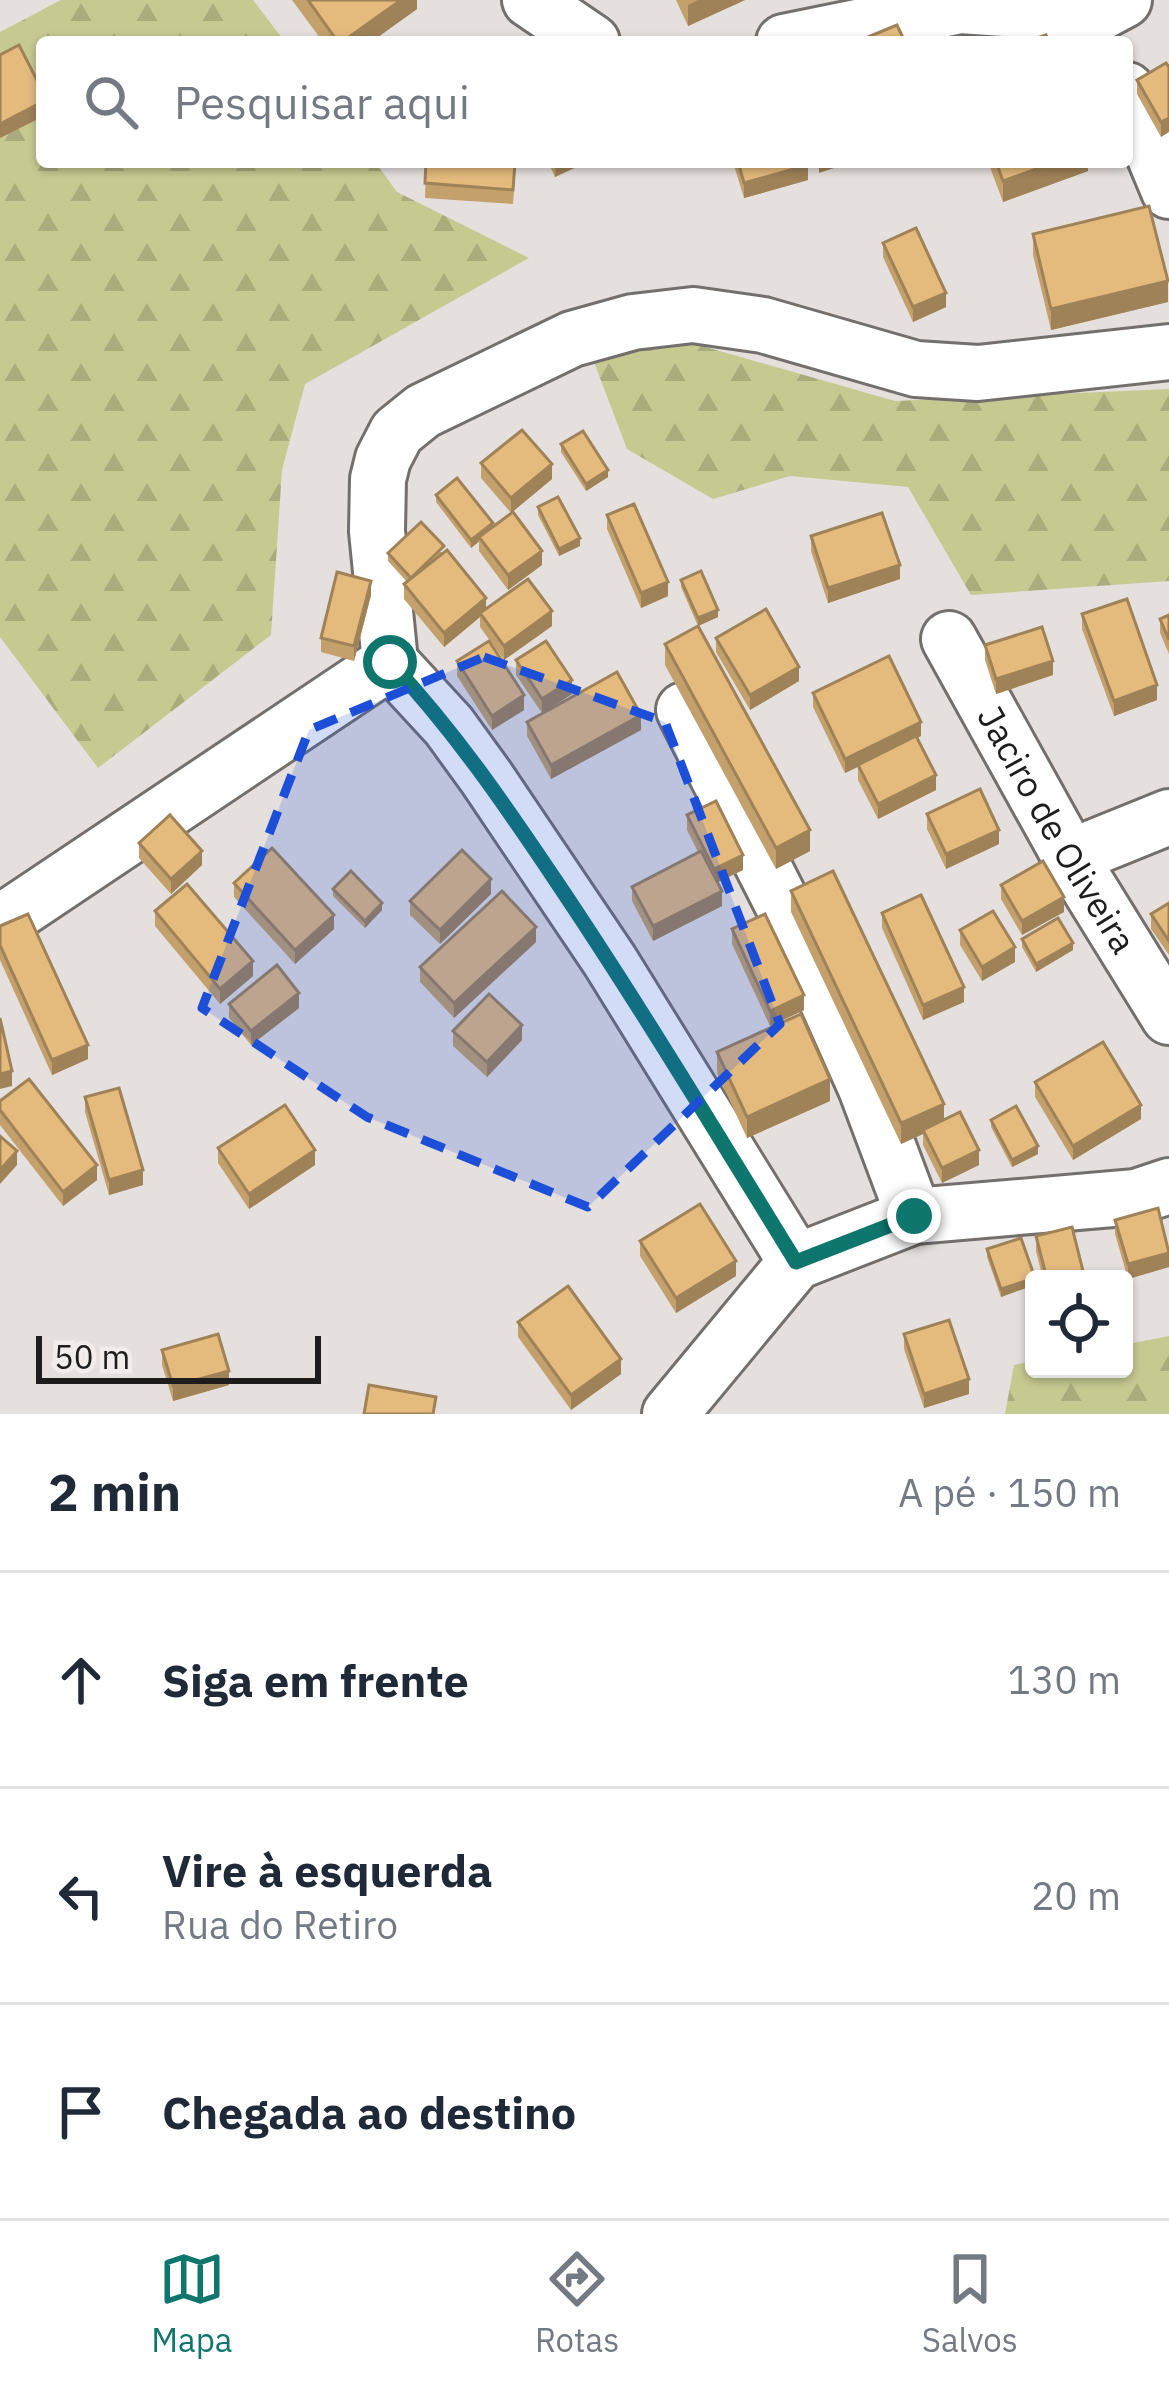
<!DOCTYPE html>
<html lang="pt">
<meta charset="utf-8">
<style>
body{margin:0;font-family:"IBM Plex Sans",sans-serif;background:#f2f2f3;color:#1f2937}
.controls{position:absolute;right:36px;bottom:36px;display:grid;overflow:hidden;border-radius:12px;box-shadow:0 3px 9px #0004}
.controls button{width:108px;height:108px;display:grid;place-items:center;padding:0;border:0;border-bottom:3px solid #e0e1e3;background:#fff;color:#1f2937;font:60px sans-serif}
.scale{position:absolute;left:36px;bottom:30px;width:285px;box-sizing:border-box;padding-left:12px;border:6px solid #1e1c1c;border-top:0;font-size:33px;line-height:42px;white-space:nowrap;color:#1e1c1c;-webkit-text-stroke:9px #f2edeb;paint-order:stroke}
.stop{position:absolute;width:36px;height:36px;margin:-27px;border:9px solid #0f766e;border-radius:50%;background:#fff}
.stop.end{background:#0f766e;border-color:#fff;box-shadow:0 3px 12px #0008}
.list{margin:0;padding:0;list-style:none}
h2{display:flex;justify-content:space-between;align-items:center;height:156px;margin:0;padding:0 48px;font-size:51px}
h2 small{font-size:39px;font-weight:400;color:#747a83}
.list li{display:grid;grid-template-columns:78px 1fr auto;gap:36px;align-items:center;box-sizing:border-box;height:216px;padding:0 48px;border-top:3px solid #e0e1e3}
.list b{display:block;font-size:45px;white-space:nowrap}
.list p{margin:0;font-size:39px;white-space:nowrap;color:#747a83}
.list em{font-size:39px;font-style:normal;color:#747a83}
.icon{flex:none;width:66px;height:66px;fill:none;stroke:currentColor;stroke-width:2;stroke-linecap:round;stroke-linejoin:round}
.map{position:relative;flex:none;width:1169px;height:1414px;overflow:hidden}
.search{position:absolute;background:#fff;box-shadow:0 3px 9px #0004;left:36px;right:36px;top:36px;height:132px;display:flex;align-items:center;gap:30px;box-sizing:border-box;padding:0 42px;border-radius:12px;color:#747a83;font-size:45px}
.sheet{height:804px;background:#fff}
nav{display:flex;justify-content:space-around;align-items:center;box-sizing:border-box;height:168px;border-top:3px solid #e0e1e3;background:#fff;font-size:33px;color:#747a83}
nav a{display:grid;justify-items:center;gap:6px}
nav .on{color:#0f766e}
.map>svg:first-child{display:block}
.forest{fill:url(#forest-firs)}
.lines{fill:none;stroke-linecap:round;stroke-linejoin:round}
.minor-casing{stroke:#736f6d;stroke-width:60}
.minor{stroke:#fff;stroke-width:54}
.wall{fill:#c4a06c}
.shaded-wall{fill:#a08258}
.building{fill:#e4ba7d;stroke:#a08258;stroke-width:3}
.route{stroke:#0f766e;stroke-width:15}
.marked{fill:#1d4ed8;fill-opacity:0.2;stroke:#1d4ed8;stroke-width:9;stroke-dasharray:24 15;stroke-linejoin:round}
.labels{text-anchor:middle;stroke-width:12;stroke-linejoin:round;paint-order:stroke}
.street-label{font-size:36px;fill:#1e1c1c;stroke:#f2edeb}
</style>
<div class="map">
<svg width="1169" height="1414" viewBox="0 0 1169 1414">
<defs>
<pattern id="forest-firs" width="22" height="20" patternUnits="userSpaceOnUse" patternTransform="scale(3)"><rect width="22" height="20" fill="#c6c990"/><path d="M5 1l3.5 6h-7zM16 11l3.5 6h-7z" fill="#aaac7c"/></pattern>
</defs>
<rect width="100%" height="100%" fill="#e5e0de"/>
<g class="forest">
<polygon points="61,0 253,0 285,42 42,42 42,162 375,162 397,192 529,258 305,384 282,470 271,635 98,768 0,637 0,32"/>
<polygon points="688,342 895,401 1169,389 1169,581 971,595 908,487 790,476 713,499 627,449 592,357"/>
<polygon points="1169,1336 1169,1414 1005,1414 1014,1365 1034,1361 1034,1369 1124,1369 1124,1345"/>
</g>
<g class="lines">
<g class="minor-casing">
<g id="minor">
<polyline points="530,0 592,42"/>
<polyline points="784,42 960,6 1096,15 1124,0"/>
<polyline points="1127,90 1169,191"/>
<path id="s1" d="M949 639 1070 857 1169 1017"/>
<polyline points="684,710 797,933 866,1088 914,1216"/>
<polyline points="1070,857 1169,817"/>
<polyline points="0,923 390,662"/>
<polyline points="796,1262 610,961 486,777 449,726 390,662 377,531 378,479 383,459 397,432 423,411 572,339 633,322 693,315 763,325 916,369 978,373 1169,352"/>
<polyline points="670,1414 796,1262 914,1216 1136,1197 1169,1186"/>
</g>
</g>
<use href="#minor" class="minor"/>
</g>
<g class="wall">
<polygon points="292,0 417,0 417,9 371,42 323,42"/>
<polygon points="676,0 745,0 688,26"/>
<polygon points="1166,63 1161,137 1137,94 1137,80"/>
<polygon points="426,162 516,162 513,204 425,198"/>
<polygon points="548,162 587,162 555,177"/>
<polygon points="733,162 807,162 808,180 744,198"/>
<polygon points="988,162 1088,162 1088,171 1003,202"/>
<polygon points="1033,234 1168,302 1051,330 1033,255"/>
<polygon points="883,243 946,307 913,322 883,257"/>
<polygon points="561,444 608,477 586,491 561,452"/>
<polygon points="481,463 552,479 511,513 481,478"/>
<polygon points="436,495 493,526 542,565 508,590 479,551 479,542 471,548 436,502"/>
<polygon points="538,507 580,546 559,556 538,515"/>
<polygon points="607,515 668,596 641,608 607,529"/>
<polygon points="811,536 900,579 828,603 811,551"/>
<polygon points="444,552 486,608 552,626 504,660 480,627 480,617 444,647 404,599 404,584 407,582 388,561 388,553"/>
<polygon points="681,580 718,617 698,626 681,587"/>
<polygon points="371,595 354,661 321,652 321,638"/>
<polygon points="1082,614 1157,700 1114,716 1082,629"/>
<polygon points="1169,615 1169,654 1160,633 1160,619"/>
<polygon points="716,638 799,681 750,710 716,652"/>
<polygon points="665,644 810,851 776,869 665,665"/>
<polygon points="985,645 1053,675 996,694 985,660"/>
<polygon points="516,660 572,694 543,713 641,730 551,779 527,736 527,722 542,713 516,675"/>
<polygon points="457,661 524,710 492,730 457,676"/>
<polygon points="813,693 921,736 917,738 936,790 878,819 858,780 858,767 845,773 813,707"/>
<polygon points="927,814 999,844 946,869 927,829"/>
<polygon points="687,815 743,870 717,882 722,906 653,941 632,901 632,887 698,852 687,830"/>
<polygon points="139,843 202,865 171,894 139,858"/>
<polygon points="234,883 334,929 295,964 234,897"/>
<polygon points="1001,885 1064,912 1022,935 1001,899"/>
<polygon points="333,889 382,910 365,928 333,896"/>
<polygon points="791,891 944,1120 979,1165 942,1183 923,1145 923,1134 901,1144 791,912"/>
<polygon points="491,894 440,944 410,915 410,901"/>
<polygon points="1169,903 1169,955 1151,929 1151,914"/>
<polygon points="155,911 253,976 220,1004 155,926"/>
<polygon points="882,913 964,1002 923,1020 882,928"/>
<polygon points="0,926 88,1059 52,1075 0,960"/>
<polygon points="732,929 804,1010 770,1026 732,944"/>
<polygon points="960,930 1015,962 982,981 960,945"/>
<polygon points="1022,939 1073,950 1036,972 1022,947"/>
<polygon points="536,942 454,1018 420,982 420,967"/>
<polygon points="229,1004 299,1008 251,1045 229,1018"/>
<polygon points="453,1031 522,1040 487,1077 453,1046"/>
<polygon points="717,1052 830,1101 747,1138 717,1073"/>
<polygon points="1035,1082 1141,1119 1073,1160 1035,1097"/>
<polygon points="85,1097 143,1185 109,1195 85,1112"/>
<polygon points="0,1101 97,1180 63,1206 0,1125"/>
<polygon points="991,1120 1038,1154 1012,1167 991,1127"/>
<polygon points="218,1148 315,1165 249,1209 218,1163"/>
<polygon points="1115,1220 1169,1247 1169,1267 1128,1279 1115,1234"/>
<polygon points="1036,1236 1083,1279 1043,1279 1036,1251"/>
<polygon points="640,1241 736,1276 676,1313 640,1256"/>
<polygon points="987,1249 1035,1279 1034,1285 1001,1297 987,1257"/>
<polygon points="518,1322 621,1374 571,1410 518,1337"/>
<polygon points="904,1334 969,1394 924,1408 904,1349"/>
<polygon points="162,1350 229,1385 173,1401 162,1365"/>
</g>
<g class="shaded-wall">
<polygon points="401,0 417,0 417,9 371,42 342,42"/>
<polygon points="698,0 745,0 688,26 688,5"/>
<polygon points="42,102 42,117 0,138 0,124"/>
<polygon points="1169,118 1169,132 1161,137 1161,122"/>
<polygon points="556,162 587,162 555,177"/>
<polygon points="819,162 852,162 819,173"/>
<polygon points="1055,162 1088,162 1088,171 1003,202 1003,181"/>
<polygon points="808,165 808,180 744,198 744,183"/>
<polygon points="1168,281 1168,302 1051,330 1051,309"/>
<polygon points="946,293 946,307 913,322 913,307"/>
<polygon points="552,464 552,479 511,513 511,498"/>
<polygon points="608,470 608,477 586,491 586,484"/>
<polygon points="493,523 493,531 479,537 479,541 471,548 471,540"/>
<polygon points="580,538 580,546 559,556 559,549"/>
<polygon points="542,551 542,565 508,590 508,575"/>
<polygon points="900,565 900,579 828,603 828,588"/>
<polygon points="371,581 371,595 354,661 354,646"/>
<polygon points="668,582 668,596 641,608 641,593"/>
<polygon points="486,598 486,612 480,613 480,617 444,647 444,633"/>
<polygon points="718,610 718,617 698,626 698,618"/>
<polygon points="552,611 552,626 504,660 504,646"/>
<polygon points="1053,661 1053,675 996,694 996,679"/>
<polygon points="799,667 799,681 750,710 750,695"/>
<polygon points="572,680 572,694 542,713 542,699"/>
<polygon points="1157,685 1157,700 1114,716 1114,701"/>
<polygon points="524,695 524,710 492,730 492,716"/>
<polygon points="641,715 641,730 551,779 551,765"/>
<polygon points="921,722 921,736 845,773 845,759"/>
<polygon points="936,775 936,790 878,819 878,804"/>
<polygon points="810,830 810,851 776,869 776,848"/>
<polygon points="999,830 999,844 946,869 946,854"/>
<polygon points="202,851 202,865 171,894 171,879"/>
<polygon points="743,855 743,870 714,884 714,869"/>
<polygon points="491,879 491,894 440,944 440,930"/>
<polygon points="722,891 722,906 653,941 653,926"/>
<polygon points="1064,897 1064,912 1022,935 1022,921"/>
<polygon points="382,903 382,910 365,928 365,921"/>
<polygon points="334,915 334,929 295,964 295,950"/>
<polygon points="536,927 536,942 454,1018 454,1003"/>
<polygon points="1073,943 1073,950 1036,972 1036,964"/>
<polygon points="1015,947 1015,962 982,981 982,967"/>
<polygon points="253,961 253,976 220,1004 220,989"/>
<polygon points="964,987 964,1002 923,1020 923,1005"/>
<polygon points="299,993 299,1008 251,1045 251,1031"/>
<polygon points="804,995 804,1010 770,1026 770,1011"/>
<polygon points="522,1025 522,1040 487,1077 487,1062"/>
<polygon points="88,1045 88,1059 52,1075 52,1060"/>
<polygon points="12,1071 12,1086 0,1089 0,1074"/>
<polygon points="830,1079 830,1101 747,1138 747,1117"/>
<polygon points="944,1104 944,1125 923,1130 923,1134 901,1144 901,1123"/>
<polygon points="1141,1105 1141,1119 1073,1160 1073,1146"/>
<polygon points="1038,1146 1038,1154 1012,1167 1012,1160"/>
<polygon points="315,1150 315,1165 249,1209 249,1194"/>
<polygon points="979,1150 979,1165 942,1183 942,1168"/>
<polygon points="17,1151 17,1165 0,1184 0,1170"/>
<polygon points="97,1165 97,1180 63,1206 63,1192"/>
<polygon points="143,1170 143,1185 109,1195 109,1180"/>
<polygon points="1169,1253 1169,1267 1128,1279 1128,1264"/>
<polygon points="736,1261 736,1276 676,1313 676,1298"/>
<polygon points="1083,1271 1083,1279 1050,1279"/>
<polygon points="1035,1278 1034,1285 1001,1297 1001,1289"/>
<polygon points="621,1359 621,1374 571,1410 571,1395"/>
<polygon points="229,1371 229,1385 173,1401 173,1386"/>
<polygon points="969,1379 969,1394 924,1408 924,1394"/>
</g>
<g class="building">
<polygon points="308,0 401,0 342,42 338,42"/>
<polygon points="897,25 905,42 856,42"/>
<polygon points="1046,35 1049,42 1026,42"/>
<polygon points="19,45 42,90 42,102 0,124 0,55"/>
<polygon points="1166,63 1169,67 1169,118 1161,122 1137,80"/>
<polygon points="426,162 515,162 513,190 425,183"/>
<polygon points="738,162 807,162 808,165 744,183"/>
<polygon points="996,162 1055,162 1003,181"/>
<polygon points="1149,206 1168,281 1051,309 1033,234"/>
<polygon points="916,228 946,293 913,307 883,243"/>
<polygon points="522,430 552,464 511,498 481,463"/>
<polygon points="583,431 608,470 586,484 561,444"/>
<polygon points="457,478 493,523 471,540 436,495"/>
<polygon points="558,497 580,538 559,549 538,507"/>
<polygon points="634,504 668,582 641,593 607,515"/>
<polygon points="513,512 542,551 508,575 479,537"/>
<polygon points="882,513 900,565 828,588 811,536"/>
<polygon points="421,522 444,546 411,578 388,553"/>
<polygon points="447,550 486,598 444,633 404,584"/>
<polygon points="701,571 718,610 698,618 681,580"/>
<polygon points="337,572 371,581 354,646 321,638"/>
<polygon points="528,579 552,611 504,646 480,613"/>
<polygon points="1127,599 1157,685 1114,701 1082,614"/>
<polygon points="766,609 799,667 750,695 716,638"/>
<polygon points="1169,615 1169,640 1160,619"/>
<polygon points="698,626 810,830 776,848 665,644"/>
<polygon points="1042,627 1053,661 996,679 985,645"/>
<polygon points="489,641 524,695 492,716 457,661"/>
<polygon points="546,641 572,680 542,699 516,660"/>
<polygon points="889,656 921,722 845,759 813,693"/>
<polygon points="617,672 641,715 551,765 527,722"/>
<polygon points="916,736 936,775 878,804 858,765"/>
<polygon points="980,789 999,830 946,854 927,814"/>
<polygon points="716,801 743,855 714,869 687,815"/>
<polygon points="170,815 202,851 171,879 139,843"/>
<polygon points="272,848 334,915 295,950 234,883"/>
<polygon points="462,850 491,879 440,930 410,901"/>
<polygon points="701,851 722,891 653,926 632,887"/>
<polygon points="1043,861 1064,897 1022,921 1001,885"/>
<polygon points="351,871 382,903 365,921 333,889"/>
<polygon points="833,871 944,1104 901,1123 791,891"/>
<polygon points="187,884 253,961 220,989 155,911"/>
<polygon points="502,891 536,927 454,1003 420,967"/>
<polygon points="921,895 964,987 923,1005 882,913"/>
<polygon points="1169,903 1169,941 1151,914"/>
<polygon points="993,911 1015,947 982,967 960,930"/>
<polygon points="28,914 88,1045 52,1060 0,945 0,926"/>
<polygon points="765,914 804,995 770,1011 732,929"/>
<polygon points="1058,918 1073,943 1036,964 1022,939"/>
<polygon points="277,965 299,993 251,1031 229,1004"/>
<polygon points="489,994 522,1025 487,1062 453,1031"/>
<polygon points="801,1014 830,1079 747,1117 717,1052"/>
<polygon points="0,1018 12,1071 0,1074"/>
<polygon points="1103,1042 1141,1105 1073,1146 1035,1082"/>
<polygon points="29,1079 97,1165 63,1192 0,1110 0,1101"/>
<polygon points="119,1088 143,1170 109,1180 85,1097"/>
<polygon points="285,1105 315,1150 249,1194 218,1148"/>
<polygon points="1016,1106 1038,1146 1012,1160 991,1120"/>
<polygon points="960,1112 979,1150 942,1168 923,1130"/>
<polygon points="0,1136 17,1151 0,1170"/>
<polygon points="700,1204 736,1261 676,1298 640,1241"/>
<polygon points="1158,1208 1169,1253 1128,1264 1115,1220"/>
<polygon points="1072,1227 1083,1271 1047,1279 1036,1236"/>
<polygon points="1021,1238 1035,1278 1001,1289 987,1249"/>
<polygon points="568,1286 621,1359 571,1395 518,1322"/>
<polygon points="949,1320 969,1379 924,1394 904,1334"/>
<polygon points="218,1334 229,1371 173,1386 162,1350"/>
<polygon points="369,1385 436,1397 433,1414 364,1414"/>
</g>
<g class="lines">
<path class="route" d="M390 662C455 732 503 802 556 881 640 1006 717 1134 796 1262L914 1216"/>
</g>
<path class="marked" d="M484 657 665 722 780 1024 588 1207 367 1117 202 1008 309 730Z"/>
<g class="labels">
<g class="street-label">
<text dy="13" stroke="none"><textPath href="#s1" startOffset="219">Jaciro de Oliveira</textPath></text>
</g>
</g>
</svg>
<div class="controls">
<button><svg class="icon" aria-label="locate" viewBox="0 0 24 24"><circle cx="12" cy="12" r="6"/><path d="M12 2v4M12 18v4M2 12h4M18 12h4"/></svg></button>
</div>
<div class="scale">50 m</div>
<div class="stop" style="left:390px;top:662px"></div>
<div class="stop end" style="left:914px;top:1216px"></div>
<div class="search"><svg class="icon" aria-label="search" viewBox="0 0 24 24"><circle cx="10" cy="10" r="6"/><path d="M15 15l6 6"/></svg>Pesquisar aqui</div>
</div>
<section class="sheet">
<h2>2 min<small>A pé · 150 m</small></h2>
<ul class="list">
<li><svg class="icon" aria-label="ahead" viewBox="0 0 24 24"><path d="M12 20V5M6 11l6-6 6 6"/></svg><div><b>Siga em frente</b></div><em>130 m</em></li>
<li><svg class="icon" aria-label="left" viewBox="0 0 24 24"><path d="M17 20v-9H6M10 6l-5 5 5 5"/></svg><div><b>Vire à esquerda</b><p>Rua do Retiro</p></div><em>20 m</em></li>
<li><svg class="icon" aria-label="arrive" viewBox="0 0 24 24"><path d="M6 21V4h12l-3 4 3 4H6"/></svg><div><b>Chegada ao destino</b></div></li>
</ul>
</section>
<nav>
<a class="on"><svg class="icon" aria-label="map" viewBox="0 0 24 24"><path d="M3 6l6-2 6 2 6-2v14l-6 2-6-2-6 2zM9 4v14M15 6v14"/></svg>Mapa</a>
<a><svg class="icon" aria-label="directions" viewBox="0 0 24 24"><path d="M12 3l9 9-9 9-9-9zM9 14v-3h6M13 9l2 2-2 2"/></svg>Rotas</a>
<a><svg class="icon" aria-label="saved" viewBox="0 0 24 24"><path d="M7 4h10v16l-5-4-5 4z"/></svg>Salvos</a>
</nav>
